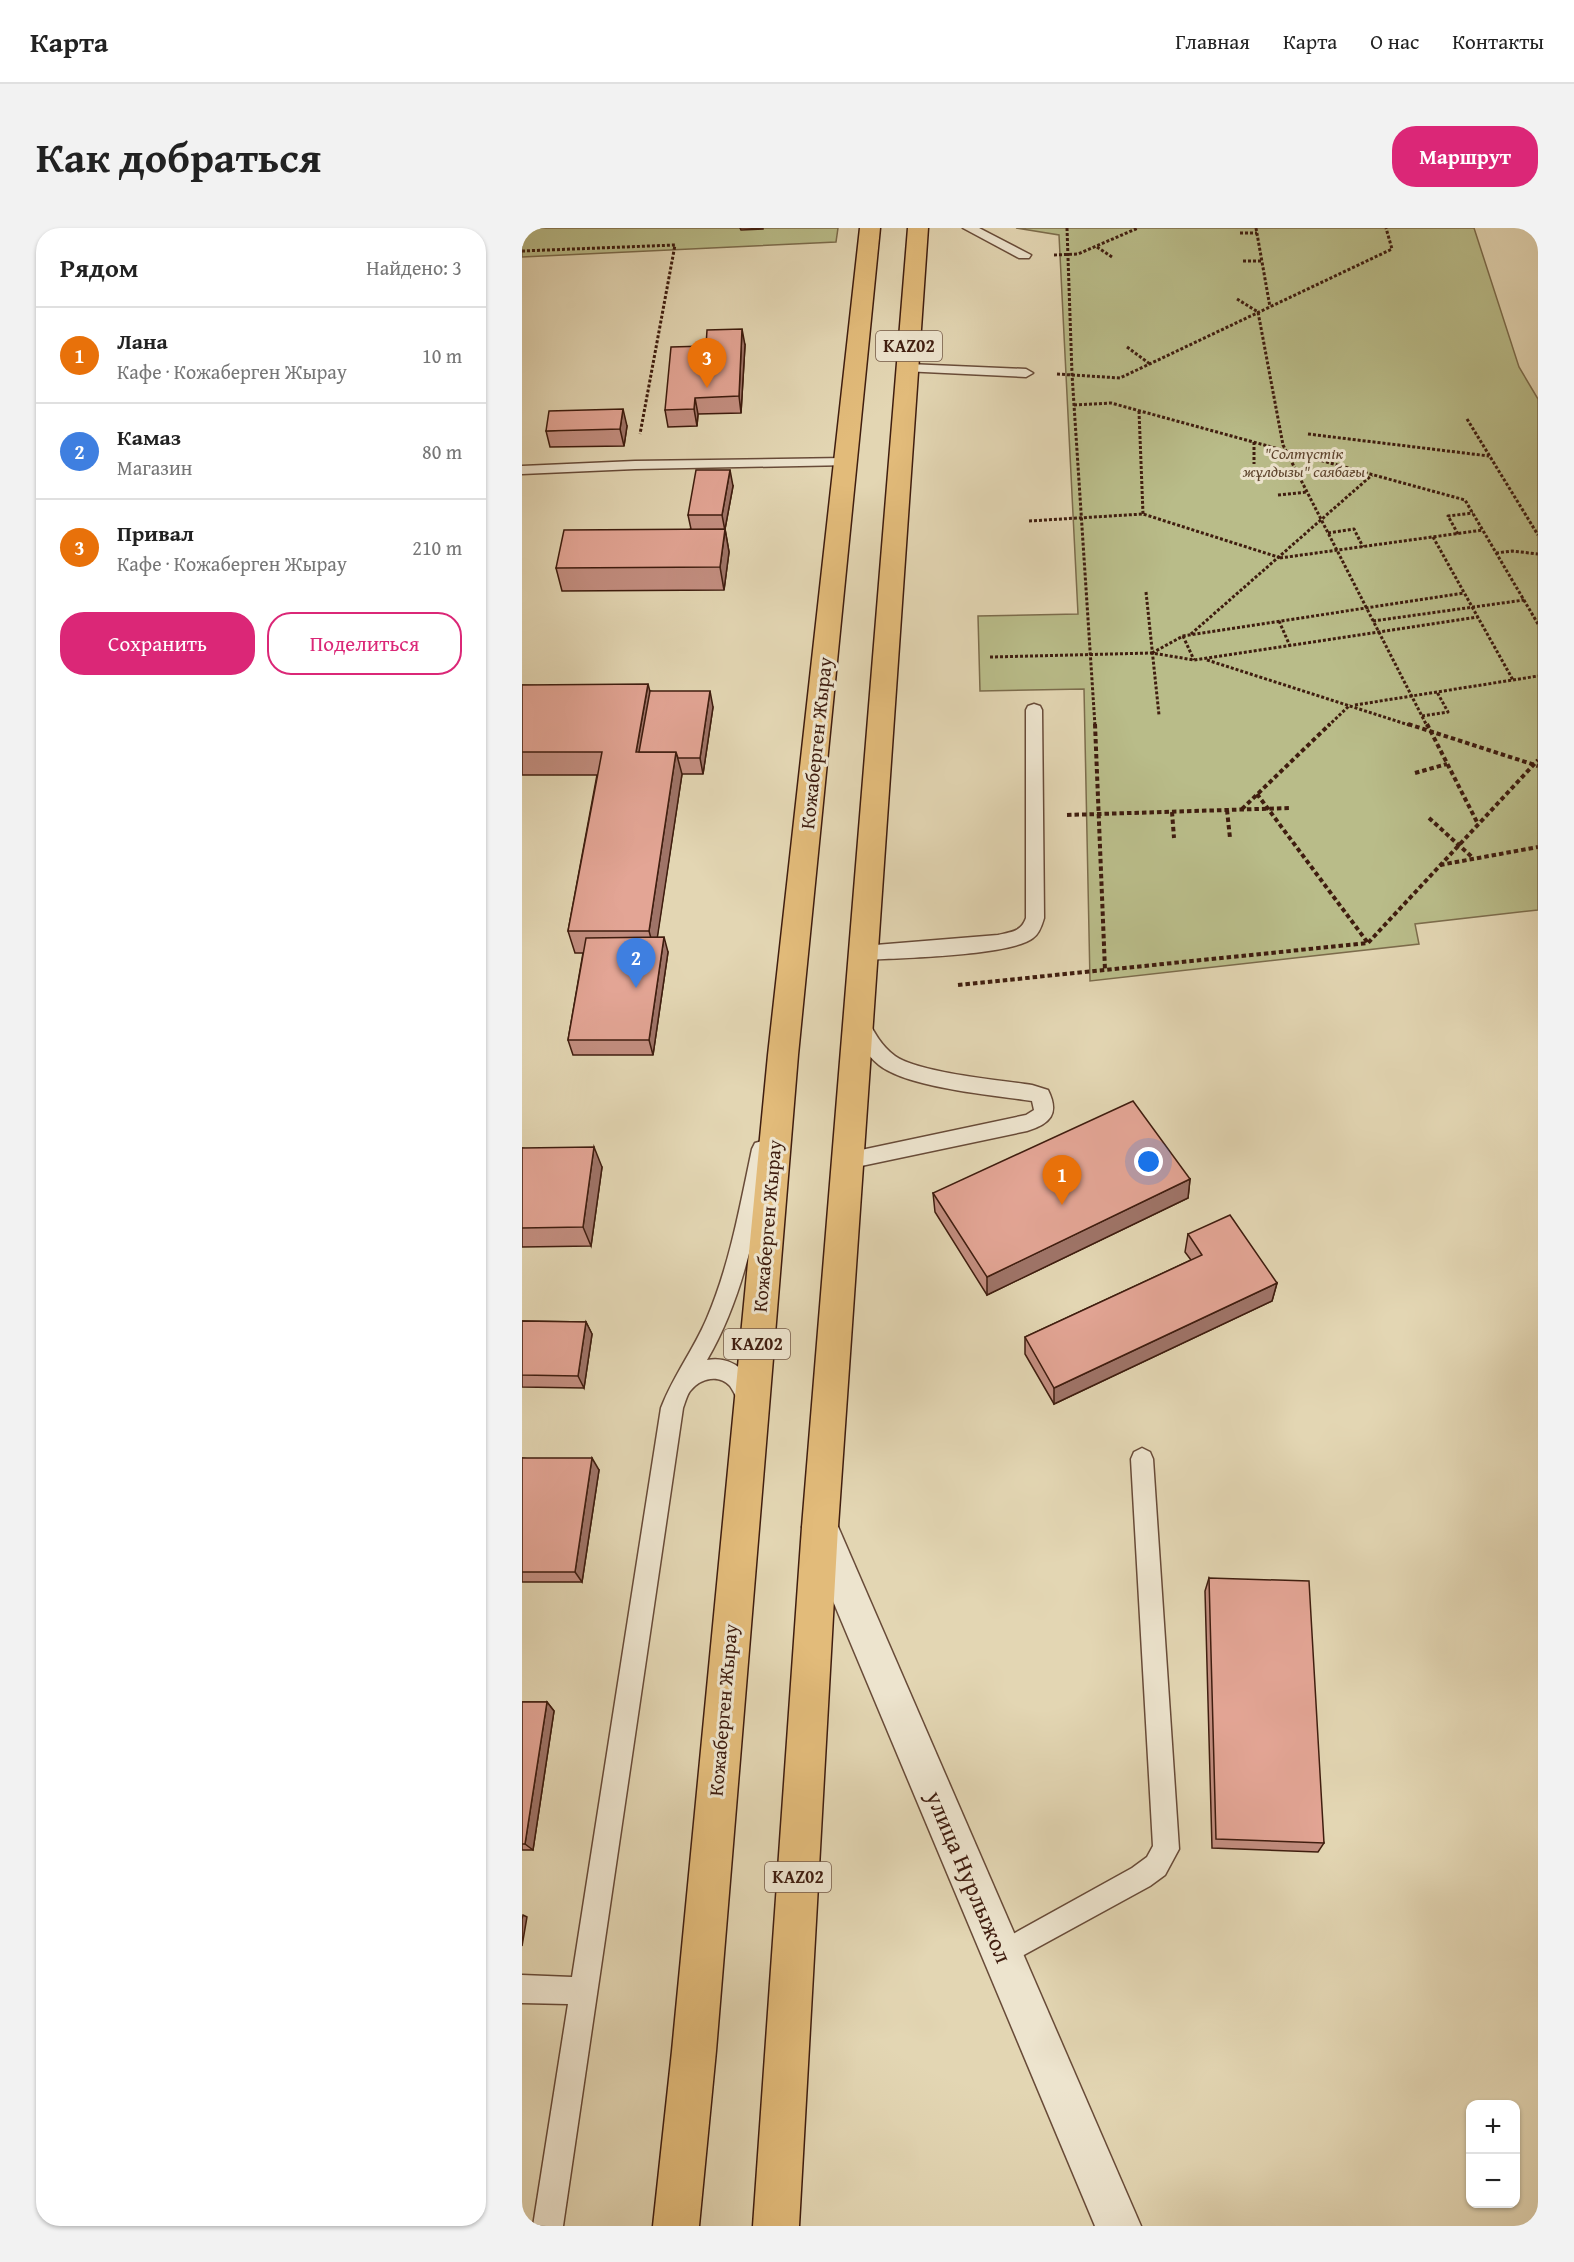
<!DOCTYPE html>
<html lang="ru">
<meta charset="utf-8">
<style>
body{margin:0;font-family:"Gentium Book Plus",serif;background:#f2f2f2;color:#222}
.controls{position:absolute;right:18px;bottom:18px;display:grid;overflow:hidden;border-radius:12px;box-shadow:0 2px 4px #0004}
.controls button{width:54px;height:54px;display:grid;place-items:center;padding:0;border:0;border-bottom:2px solid #e0e0e0;background:#fff;color:#222;font:30px sans-serif}
.you{position:absolute;left:627px;top:934px;width:21px;height:21px;margin:-15px;border:4px solid #fff;border-radius:50%;background:#1a73e8;box-shadow:0 0 0 9px #1a73e833}
.badge{display:grid;place-items:center;width:39px;height:39px;border-radius:50%;background:#db2777;color:#fff;font-size:20px;font-weight:700}
.pin{position:absolute;translate:-50% -50px;filter:drop-shadow(0 2px 3px #0008)}
.pin::after{content:'';position:absolute;top:32px;width:21px;height:18px;background:inherit;clip-path:polygon(0 0,100% 0,50% 100%)}
.list{margin:0;padding:0;list-style:none}
h2{display:flex;justify-content:space-between;align-items:center;height:78px;margin:0;padding:0 24px;font-size:26px}
h2 small{font-size:20px;font-weight:400;color:#767676}
.list li{display:grid;grid-template-columns:39px 1fr auto;gap:18px;align-items:center;box-sizing:border-box;height:96px;padding:0 24px;border-top:2px solid #e0e0e0}
.list b{display:block;font-size:22px;white-space:nowrap}
.list p{margin:0;font-size:20px;white-space:nowrap;color:#767676}
.list em{font-size:20px;font-style:normal;color:#767676}
.actions{display:flex;gap:12px;padding:18px 24px}
.actions a{flex:1;padding:14px 0;border:2px solid #db2777;border-radius:24px;text-align:center;font-size:21px;color:#db2777}
.actions .main{background:#db2777;color:#fff}
.map{position:relative;flex:none;width:1016px;height:1998px;overflow:hidden;border-radius:24px}
header{display:flex;align-items:center;gap:36px;box-sizing:border-box;height:84px;padding:0 30px;background:#fff;border-bottom:2px solid #e0e0e0}
header strong{font-size:28px}
nav{display:flex;gap:33px;margin-inline-start:auto;font-size:21px}
.intro{display:flex;align-items:center;justify-content:space-between;box-sizing:border-box;height:144px;padding:0 36px}
h1{margin:0;font-size:42px}
.button{padding:15px 27px;border-radius:24px;background:#db2777;color:#fff;font-size:21px;font-weight:700}
main{display:flex;gap:36px;padding:0 36px}
aside{flex:1;background:#fff;border-radius:24px;box-shadow:0 2px 4px #0004}
.map>svg:first-child{display:block}
.green{fill:#b9bc89;stroke:#7c6c4c;stroke-width:1.5}
.lines{fill:none;stroke-linecap:round;stroke-linejoin:round}
.service-casing{stroke:#684b38;stroke-width:3}
.minor-casing{stroke:#684b38;stroke-width:3}
.trunk-casing{stroke:#3f1d0f;stroke-width:3}
.path-far1{stroke:#3f1d0f;stroke-width:3;stroke-dasharray:3 2;stroke-linecap:butt}
.path{stroke:#3f1d0f;stroke-width:4;stroke-dasharray:4.5 3;stroke-linecap:butt}
.service{fill:#ede4ce;fill-rule:evenodd}
.minor{fill:#ede4ce;fill-rule:evenodd}
.trunk{fill:#e2bb7a;fill-rule:evenodd}
.wall{fill:#c38e80;stroke:#3f1d0f;stroke-width:1.5}
.shaded-wall{fill:#9f7468;stroke:#3f1d0f;stroke-width:1.5}
.building{fill:#e3a595;stroke:#3f1d0f;stroke-width:1.5}
.labels{text-anchor:middle;stroke-width:6;stroke-linejoin:round;paint-order:stroke}
.far-park-label{font-size:16px;font-style:italic;fill:#5e452e;stroke:#ede4ce}
.shield{fill:#ede4ce;stroke:#735948;stroke-width:1.5}
.shield-label{font-size:18px;font-weight:bold;fill:#3f1d0f}
.street-label{font-size:20px;fill:#3f1d0f;stroke:#ede4ce}
.near-street-label{font-size:24px;fill:#3f1d0f;stroke:#ede4ce}
</style>
<header>
<strong>Карта</strong>
<nav><a>Главная</a><a>Карта</a><a>О нас</a><a>Контакты</a></nav>
</header>
<div class="intro"><h1>Как добраться</h1><a class="button">Маршрут</a></div>
<main>
<aside>
<h2>Рядом<small>Найдено: 3</small></h2>
<ul class="list">
<li><span class="badge" style="background:#e8710a">1</span><div><b>Лана</b><p>Кафе · Кожаберген Жырау</p></div><em>10 m</em></li>
<li><span class="badge" style="background:#3f7fe0">2</span><div><b>Камаз</b><p>Магазин</p></div><em>80 m</em></li>
<li><span class="badge" style="background:#e8710a">3</span><div><b>Привал</b><p>Кафе · Кожаберген Жырау</p></div><em>210 m</em></li>
</ul>
<div class="actions"><a class="main">Сохранить</a><a>Поделиться</a></div>
</aside>
<div class="map">
<svg width="1016" height="1998" viewBox="0 0 1016 1998">
<rect width="100%" height="100%" fill="#e3d6b3"/>
<filter id="stains"><feTurbulence type="fractalNoise" baseFrequency=".00333" numOctaves="4"/><feColorMatrix values="0 0 0 0 .2 0 0 0 0 .09 0 0 0 0 .02 0 0 0 .5 -.17"/></filter>
<radialGradient id="worn" r=".72"><stop offset=".6" stop-color="#630" stop-opacity="0"/><stop offset="1" stop-color="#630" stop-opacity=".3"/></radialGradient>
<g class="green">
<polygon points="0,0 316,0 314,14 0,29"/>
<polygon points="494,0 952,0 997,139 1016,171 1016,682 893,696 897,716 568,753 562,461 458,463 456,388 556,386 537,7"/>
</g>
<g class="lines">
<g class="service-casing">
<g id="service">
<polygon points="441,0 457,0 509,27 507,30 497,30"/>
<polygon points="386,136 504,141 511,145 504,149 381,143 379,140"/>
<polygon points="323,230 328,231 330,234 328,237 113,241 0,246 0,238 113,233"/>
<path d="M512 476 518 478 520 482 522 690C520 697 517 706 511 710 489 728 374 730 341 732L334 730 332 725 334 720 341 718 476 707C489 704 499 704 504 690V482L506 478Z"/>
<path d="M336 784 343 787C351 802 358 817 373 828 397 845 478 852 510 857L526 862C538 886 528 896 505 903L325 941 318 939 315 933 318 927 325 925 504 887 512 882 510 873C472 867 386 860 357 837 343 826 334 809 326 792L329 787Z"/>
<path d="M240 913 247 915 250 921C235 993 223 1067 185 1132 215 1127 229 1149 238 1173L235 1180 227 1183 219 1180C216 1173 213 1165 208 1158 197 1146 179 1150 169 1162 165 1166 163 1175 161 1180L41 1998H11L46 1776 0 1775V1747L50 1749 139 1180C151 1148 172 1121 185 1090 208 1036 218 978 230 921L233 915Z"/>
<polygon points="620,1220 628,1224 631,1231 657,1621 643,1647 628,1658 480,1739 471,1735 467,1726 471,1717 610,1640 625,1629 631,1618 609,1231 612,1224"/>
</g>
</g>
<g class="minor-casing">
<polygon id="minor" points="298,1282 311,1287 619,1998 573,1998 280,1299 285,1287"/>
</g>
<g class="trunk-casing">
<g id="trunk">
<polygon points="338,0 358,0 276,827 194,1823 177,1998 131,1998 150,1823 246,827"/>
<polygon points="386,0 406,0 316,1299 277,1998 231,1998 280,1299"/>
</g>
</g>
<g class="path-far1">
<polyline points="545,0 550,146 573,498"/>
<polyline points="734,0 748,79"/>
<polyline points="718,5 735,5"/>
<polyline points="575,19 590,29"/>
<polyline points="0,23 153,17 118,206"/>
<polyline points="532,27 556,26 616,0"/>
<polyline points="721,33 740,33"/>
<polyline points="715,71 736,84 761,217 905,498"/>
<polyline points="605,119 628,136"/>
<polyline points="535,146 598,150 870,21 864,0"/>
<polyline points="552,177 589,175 943,272 1016,396"/>
<polyline points="617,183 621,286"/>
<polyline points="945,191 1016,307"/>
<polyline points="786,206 967,228"/>
<polyline points="732,214 732,236"/>
<polyline points="756,267 785,264"/>
<polyline points="507,293 621,286 759,330"/>
<polyline points="806,305 832,301 841,319"/>
<polyline points="936,306 926,288 951,285"/>
<polyline points="911,309 991,452"/>
<polyline points="974,325 990,323 1016,326"/>
<polyline points="758,330 961,302"/>
<polyline points="624,364 637,487"/>
<polyline points="757,393 768,418"/>
<polyline points="851,393 1002,372"/>
<polyline points="669,406 850,247"/>
<polyline points="661,408 672,432"/>
<polyline points="630,425 661,408 942,365"/>
<polyline points="468,429 630,425 672,432 956,389"/>
<polyline points="685,432 890,498"/>
<polyline points="833,477 1016,448"/>
<polyline points="900,488 926,484 915,464"/>
<polyline points="806,498 828,477"/>
</g>
<g class="path">
<polyline points="573,496 583,742"/>
<polyline points="886,496 1016,538"/>
<polyline points="905,496 956,596"/>
<polyline points="893,545 925,536"/>
<polyline points="735,566 846,715"/>
<polyline points="720,581 808,496"/>
<polyline points="705,582 708,610"/>
<polyline points="650,584 652,610"/>
<polyline points="545,587 768,580"/>
<polyline points="907,590 951,630"/>
<polyline points="918,637 1016,619"/>
<polyline points="436,757 846,715 1016,532"/>
</g>
<use href="#service" class="service"/>
<use href="#minor" class="minor"/>
<use href="#trunk" class="trunk"/>
</g>
<g class="wall">
<polygon points="218,0 241,0 241,1 219,2"/>
<polygon points="223,117 219,185 176,186 175,198 146,199 143,182"/>
<polygon points="105,198 102,218 28,219 24,203"/>
<polygon points="211,258 203,301 207,324 202,362 40,363 34,340 169,301 166,287"/>
<polygon points="0,457 128,463 191,479 181,546 160,546 135,709 146,724 131,827 51,827 46,812 61,725 53,725 46,703 75,547 0,547"/>
<polygon points="0,920 80,939 69,1018 0,1019"/>
<polygon points="668,951 666,970 465,1067 413,984 411,965"/>
<polygon points="666,1006 755,1055 750,1073 532,1176 503,1126 503,1109 669,1032 663,1024"/>
<polygon points="0,1093 64,1094 70,1106 62,1160 0,1159"/>
<polygon points="0,1230 77,1242 60,1354 0,1354"/>
<polygon points="687,1350 802,1615 796,1624 690,1620 683,1363"/>
<polygon points="0,1474 25,1474 32,1483 11,1622 0,1622"/>
</g>
<g class="shaded-wall">
<polygon points="220,101 223,117 219,185 217,168"/>
<polygon points="173,170 176,186 175,198 172,181"/>
<polygon points="101,181 105,198 102,218 98,201"/>
<polygon points="208,242 211,258 203,301 207,324 202,362 198,339 203,303 200,287"/>
<polygon points="126,456 132,479 123,530 114,524"/>
<polygon points="188,463 191,479 181,546 178,530"/>
<polygon points="154,524 160,546 133,725 127,703"/>
<polygon points="142,709 146,724 131,827 127,812"/>
<polygon points="72,919 80,939 69,1018 61,999"/>
<polygon points="668,951 666,970 465,1067 465,1049"/>
<polygon points="755,1055 750,1073 532,1176 532,1160"/>
<polygon points="64,1094 70,1106 62,1160 56,1148"/>
<polygon points="70,1230 77,1242 60,1354 53,1344"/>
<polygon points="25,1474 32,1483 11,1622 3,1616"/>
<polygon points="1,1687 5,1689 0,1718 0,1691"/>
</g>
<g class="building">
<polygon points="220,101 217,168 173,170 172,181 143,182 149,119 184,118 185,102"/>
<polygon points="101,181 98,201 24,203 27,183"/>
<polygon points="174,242 208,242 200,287 166,287"/>
<polygon points="203,301 198,339 34,340 42,302"/>
<polygon points="126,456 114,524 154,524 127,703 46,703 80,524 0,524 0,457"/>
<polygon points="128,463 188,463 178,530 156,530 154,524 117,524"/>
<polygon points="142,709 127,812 46,812 64,710"/>
<polygon points="611,873 668,951 465,1049 411,965"/>
<polygon points="72,919 61,999 0,1000 0,920"/>
<polygon points="708,987 755,1055 532,1160 503,1109 680,1027 666,1006"/>
<polygon points="0,1093 64,1094 56,1148 0,1147"/>
<polygon points="0,1230 70,1230 53,1344 0,1344"/>
<polygon points="687,1350 787,1353 802,1615 694,1611"/>
<polygon points="0,1474 25,1474 3,1616 0,1616"/>
</g>
<g class="labels">
<g class="far-park-label">
<text x="782" y="231">"Солтүстік<tspan x="782" dy="18">жұлдызы" саябағы</tspan></text>
</g>
<g class="shield">
<rect x="354" y="103" width="66" height="30" rx="4.5"/>
<rect x="202" y="1101" width="66" height="30" rx="4.5"/>
<rect x="243" y="1634" width="66" height="30" rx="4.5"/>
</g>
<g class="shield-label">
<text x="387" y="124">KAZ02</text>
<text x="235" y="1122">KAZ02</text>
<text x="276" y="1655">KAZ02</text>
</g>
<g class="street-label">
<text transform="translate(294 515) rotate(-84)" y="7">Кожаберген Жырау</text>
<text transform="translate(245 998) rotate(-85)" y="7">Кожаберген Жырау</text>
<text transform="translate(201 1482) rotate(-85)" y="7">Кожаберген Жырау</text>
</g>
<g class="near-street-label">
<text transform="translate(447 1649) rotate(67)" y="8">улица Нурлыжол</text>
</g>
</g>
<rect width="100%" height="100%" filter="url(#stains)"/>
<rect width="100%" height="100%" fill="url(#worn)"/>
</svg>
<div class="controls">
<button>+</button>
<button>−</button>
</div>
<div class="you"></div>
<div class="pin badge" style="left:540px;top:977px;background:#e8710a">1</div>
<div class="pin badge" style="left:114px;top:760px;background:#3f7fe0">2</div>
<div class="pin badge" style="left:185px;top:160px;background:#e8710a">3</div>
</div>
</main>
